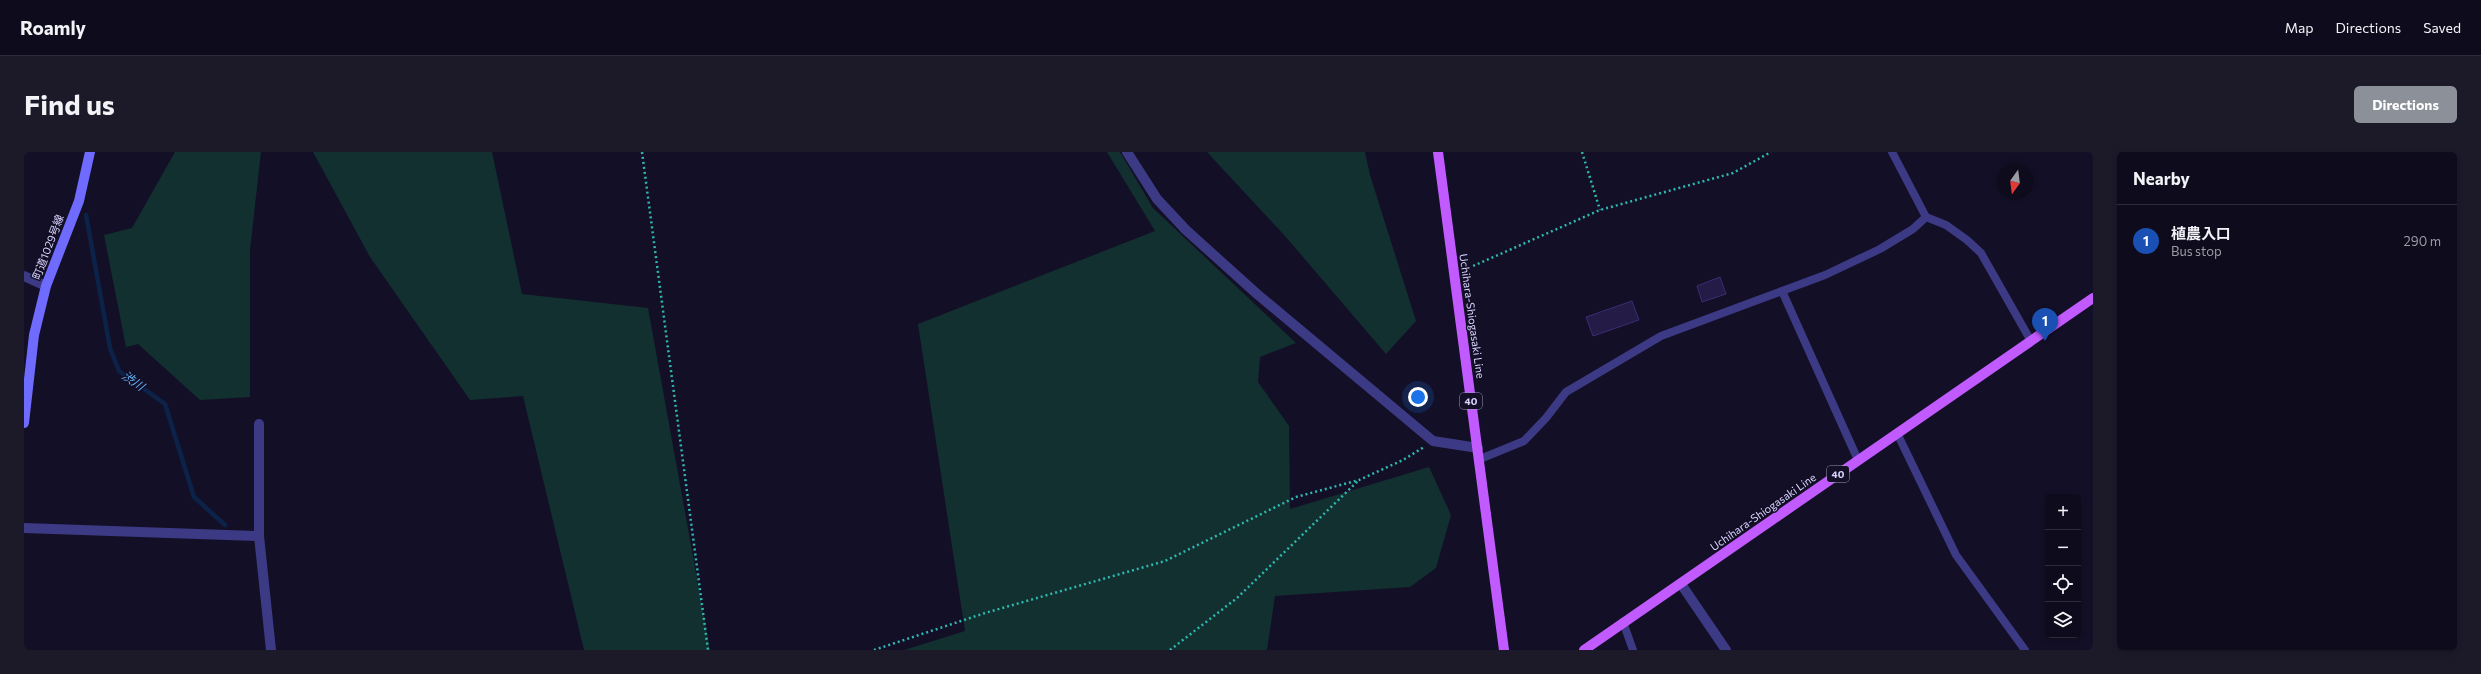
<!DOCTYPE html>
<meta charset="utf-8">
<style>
body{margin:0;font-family:Commissioner,"Noto Sans JP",sans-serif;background:#1c1929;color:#f1f3f6}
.controls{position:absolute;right:12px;bottom:12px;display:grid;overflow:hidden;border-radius:6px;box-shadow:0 2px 6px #0003}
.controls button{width:36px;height:36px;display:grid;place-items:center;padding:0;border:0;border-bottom:1px solid #2e2b3b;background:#0e0b1c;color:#f1f3f6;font:20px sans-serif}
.compass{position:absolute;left:1973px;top:12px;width:36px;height:36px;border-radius:50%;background:#0e0b1c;box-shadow:0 2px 6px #0003;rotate:194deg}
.you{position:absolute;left:1394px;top:245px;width:14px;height:14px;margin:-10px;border:3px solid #fff;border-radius:50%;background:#1a73e8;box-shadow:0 0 0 6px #1a73e833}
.badge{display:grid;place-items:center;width:26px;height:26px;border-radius:50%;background:#8c9099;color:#fff;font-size:13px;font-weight:700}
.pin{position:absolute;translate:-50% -33px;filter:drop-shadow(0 1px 2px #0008)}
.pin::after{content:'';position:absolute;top:21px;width:14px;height:12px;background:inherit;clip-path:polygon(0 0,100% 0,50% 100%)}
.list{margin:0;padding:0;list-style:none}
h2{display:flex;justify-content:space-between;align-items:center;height:52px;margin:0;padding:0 16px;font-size:17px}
h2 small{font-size:13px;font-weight:400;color:#9b9ba3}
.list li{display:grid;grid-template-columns:26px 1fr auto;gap:12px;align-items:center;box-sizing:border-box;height:72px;padding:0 16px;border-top:1px solid #2e2b3b}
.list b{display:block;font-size:15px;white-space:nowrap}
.list p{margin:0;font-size:13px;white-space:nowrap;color:#9b9ba3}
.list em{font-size:13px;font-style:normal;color:#9b9ba3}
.icon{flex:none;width:22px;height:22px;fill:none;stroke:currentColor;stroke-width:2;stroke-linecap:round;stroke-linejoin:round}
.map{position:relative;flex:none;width:2069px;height:498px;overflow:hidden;border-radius:6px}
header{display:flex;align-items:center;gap:24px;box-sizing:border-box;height:56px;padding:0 20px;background:#0e0b1c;border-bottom:1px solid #2e2b3b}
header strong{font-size:19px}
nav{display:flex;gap:22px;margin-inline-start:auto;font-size:14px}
.intro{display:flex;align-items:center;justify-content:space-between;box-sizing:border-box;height:96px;padding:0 24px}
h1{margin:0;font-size:28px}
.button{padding:10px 18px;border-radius:6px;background:#8c9099;color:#fff;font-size:14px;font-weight:700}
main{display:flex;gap:24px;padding:0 24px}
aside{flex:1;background:#0e0b1c;border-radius:6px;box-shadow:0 2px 6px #0003}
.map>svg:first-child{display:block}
.green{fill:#12302f}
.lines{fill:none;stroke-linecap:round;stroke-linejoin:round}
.stream{stroke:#0c2248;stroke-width:4.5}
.building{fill:#241b47;stroke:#3b2d73}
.path{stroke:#2fb8b0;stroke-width:2.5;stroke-dasharray:2 3;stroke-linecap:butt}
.lane{stroke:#3d3a85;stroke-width:8}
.street{stroke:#3d3a85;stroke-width:10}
.secondary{stroke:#6f6bff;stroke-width:10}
.primary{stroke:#c25bff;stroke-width:10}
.labels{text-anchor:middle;stroke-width:3;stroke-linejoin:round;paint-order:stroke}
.shield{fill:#130f26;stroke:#9e99be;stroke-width:1}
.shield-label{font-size:10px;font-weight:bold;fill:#d9d4ff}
.street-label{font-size:11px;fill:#d9d4ff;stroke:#130f26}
.water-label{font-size:12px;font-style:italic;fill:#62b6ff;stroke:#130f26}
</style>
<header>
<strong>Roamly</strong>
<nav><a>Map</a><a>Directions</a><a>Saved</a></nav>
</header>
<div class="intro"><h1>Find us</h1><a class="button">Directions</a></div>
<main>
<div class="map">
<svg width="2069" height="498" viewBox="0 0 2069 498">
<rect width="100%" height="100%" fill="#130f26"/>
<g class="green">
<polygon points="151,0 237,0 226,98 226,245 176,248 114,192 102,195 80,83 108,76"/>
<polygon points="289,0 468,0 498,142 624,156 686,498 560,498 499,244 446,248 346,105"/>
<polygon points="1083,0 1096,0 1129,56 1272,191 1236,205 1234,230 1265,274 1266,357 1405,315 1427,363 1412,416 1386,435 1251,444 1243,498 880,498 941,479 894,172 1131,79"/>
<polygon points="1183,0 1341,0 1346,23 1392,169 1362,202 1261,84"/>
</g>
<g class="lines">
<polyline class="stream" points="62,63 86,196 95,219 141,252 170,345 201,373"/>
</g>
<g class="building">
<polygon points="1696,125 1702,142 1678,150 1673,134"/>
<polygon points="1608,149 1615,168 1569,184 1562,165"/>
</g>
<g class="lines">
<g class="path">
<polyline points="618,0 684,498"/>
<polyline points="1558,0 1576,58"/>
<polyline points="1440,118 1576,58 1709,21 1747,0"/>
<polyline points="850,498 961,461 1141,409 1272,345 1335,328 1379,308 1400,295"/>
<polyline points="1146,498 1213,446 1335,328"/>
</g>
<g class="lane">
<polyline points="1868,0 1902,65 1922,73 1943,88 1957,101 2007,189"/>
<polyline points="1758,139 1834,308"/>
<polyline points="1873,281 1932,403 2001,498"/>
<polyline points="1456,307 1500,289 1522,266 1542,240 1637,184 1801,123 1856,97 1889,77 1902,65"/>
<polyline points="1599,470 1609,498"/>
</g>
<g class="street">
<polyline points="1103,0 1133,47 1162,78 1233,142 1409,289 1454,296"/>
<polyline points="0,124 22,134"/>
<polyline points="235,272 235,384 247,498"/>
<polyline points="0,376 235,384"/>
<polyline points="1657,432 1702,498"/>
</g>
<polyline class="secondary" points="0,271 10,183 22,134 55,49 66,0"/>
<g class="primary">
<polyline points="1414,0 1480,498"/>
<polyline points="1560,498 2069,146"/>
</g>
</g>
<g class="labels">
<g class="shield">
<rect x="1436" y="241" width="22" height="16" rx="3"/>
<rect x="1803" y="314" width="22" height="16" rx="3"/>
</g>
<g class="shield-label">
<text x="1447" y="253">40</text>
<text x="1814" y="326">40</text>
</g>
<g class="street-label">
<text transform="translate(24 95) rotate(-69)" y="4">町道1029号線</text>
<text transform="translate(1448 164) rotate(82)" y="4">Uchihara-Shiogasaki Line</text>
<text transform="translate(1739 360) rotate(-35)" y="4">Uchihara-Shiogasaki Line</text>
</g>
<g class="water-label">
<text transform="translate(109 229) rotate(35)" y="4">渋川</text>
</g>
</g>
</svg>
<div class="controls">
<button>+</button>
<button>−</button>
<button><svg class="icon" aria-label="locate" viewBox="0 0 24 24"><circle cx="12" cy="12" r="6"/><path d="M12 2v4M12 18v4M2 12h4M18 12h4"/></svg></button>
<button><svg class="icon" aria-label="layers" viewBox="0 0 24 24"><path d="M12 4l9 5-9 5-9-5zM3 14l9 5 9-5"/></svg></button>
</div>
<svg class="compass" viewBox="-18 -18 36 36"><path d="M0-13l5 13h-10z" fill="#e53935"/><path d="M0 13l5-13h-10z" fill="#9b9ba3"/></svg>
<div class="you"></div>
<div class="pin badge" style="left:2021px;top:189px;background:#1a4fb4">1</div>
</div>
<aside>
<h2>Nearby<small></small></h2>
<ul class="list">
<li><span class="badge" style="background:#1a4fb4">1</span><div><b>植農入口</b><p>Bus stop</p></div><em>290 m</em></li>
</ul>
</aside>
</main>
